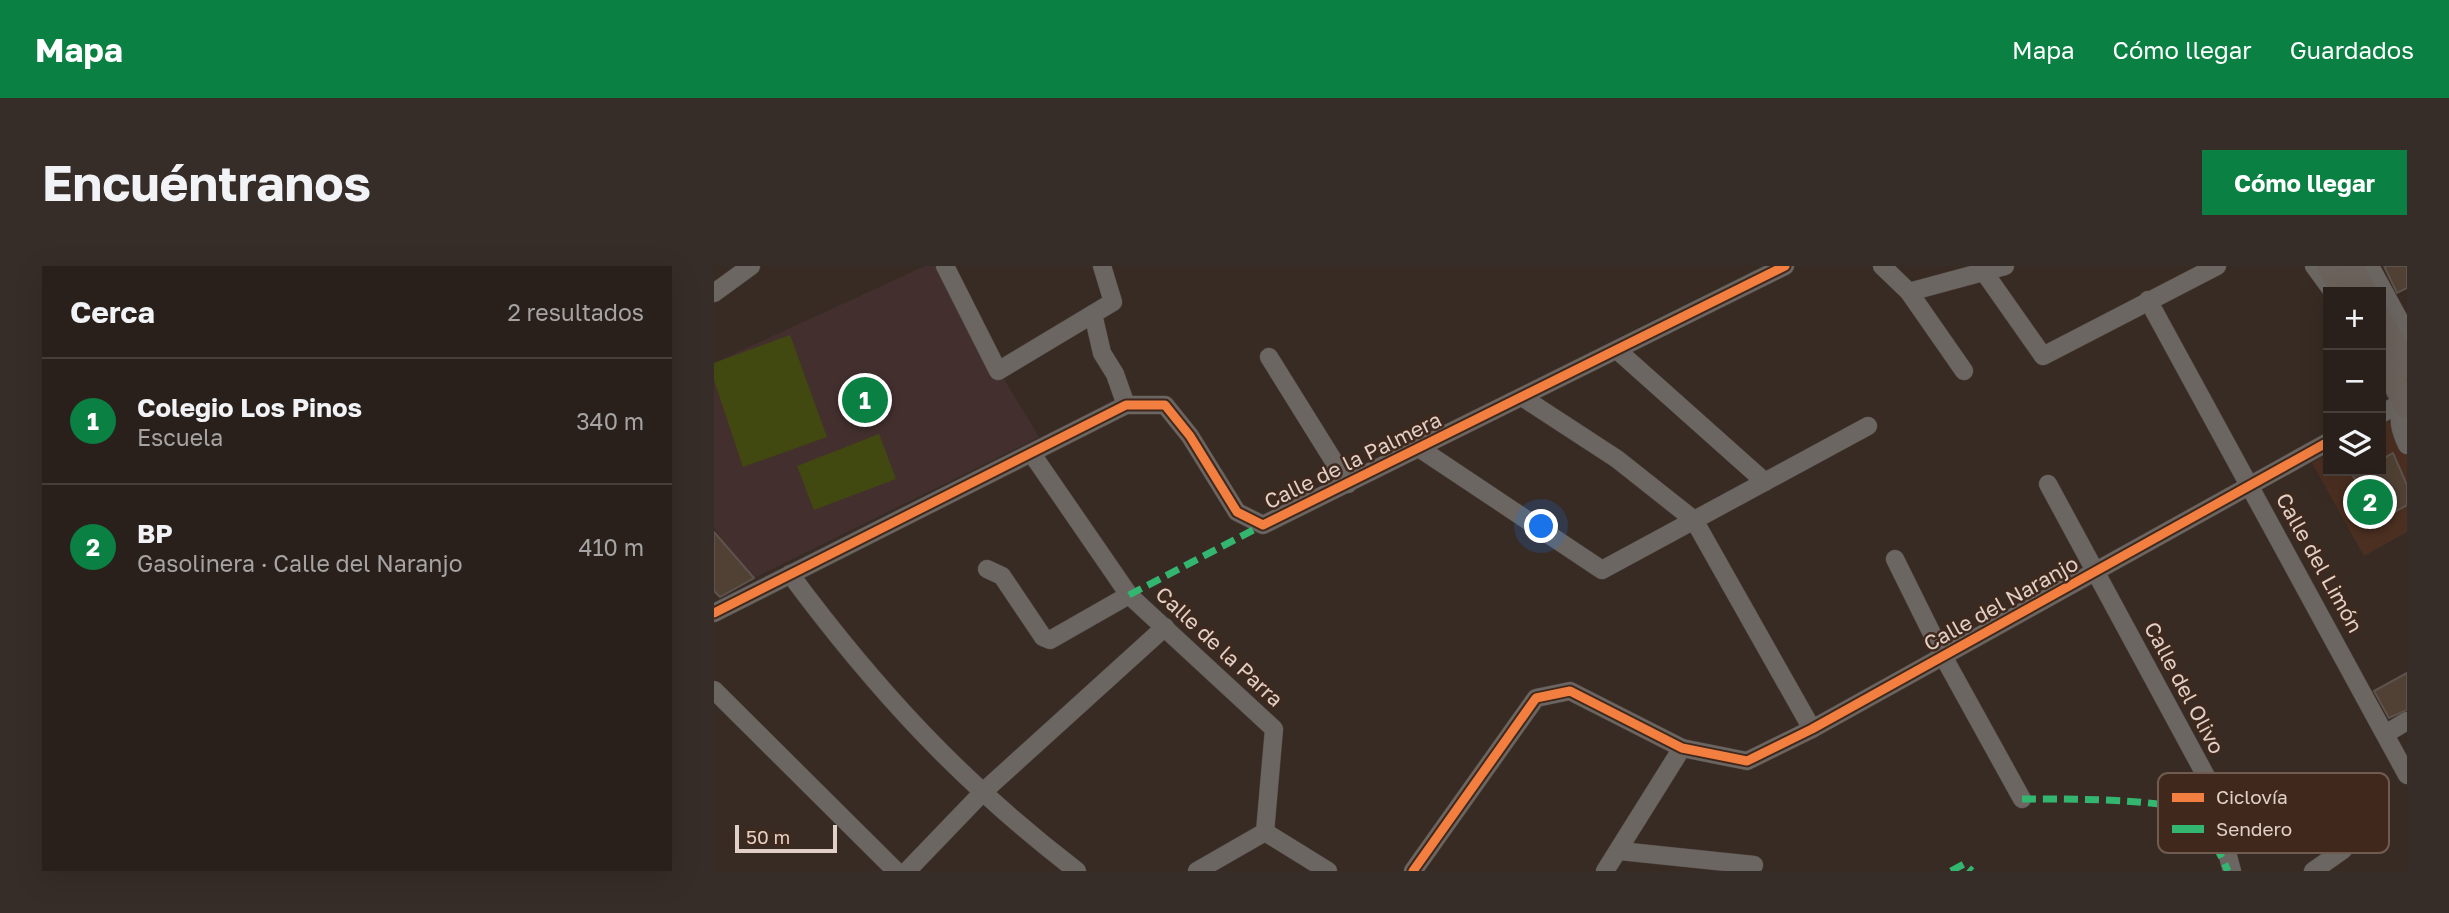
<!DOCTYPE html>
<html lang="es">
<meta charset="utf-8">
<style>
body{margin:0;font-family:"Golos Text",sans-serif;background:#362d28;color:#f1f3f6}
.controls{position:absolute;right:21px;top:21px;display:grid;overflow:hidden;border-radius:0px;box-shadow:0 7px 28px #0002}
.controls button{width:63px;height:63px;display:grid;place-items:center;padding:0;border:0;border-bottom:2px solid #463e3a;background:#2a201b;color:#f1f3f6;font:35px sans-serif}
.scale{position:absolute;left:21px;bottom:18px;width:102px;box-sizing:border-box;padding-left:7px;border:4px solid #e0d0c8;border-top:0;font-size:19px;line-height:24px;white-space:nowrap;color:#e0d0c8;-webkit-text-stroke:5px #40291c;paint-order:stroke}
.you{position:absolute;left:828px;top:261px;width:24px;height:24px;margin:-18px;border:5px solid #fff;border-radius:50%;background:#1a73e8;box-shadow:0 0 0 10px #1a73e833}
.badge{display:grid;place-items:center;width:46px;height:46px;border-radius:50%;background:#0b8043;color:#fff;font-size:23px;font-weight:700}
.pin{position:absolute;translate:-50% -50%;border:4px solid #fff;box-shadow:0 2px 7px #0006}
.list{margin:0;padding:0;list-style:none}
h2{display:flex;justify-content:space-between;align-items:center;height:91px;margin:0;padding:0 28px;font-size:30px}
h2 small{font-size:23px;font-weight:400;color:#a5a3a3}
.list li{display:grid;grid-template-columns:46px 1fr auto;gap:21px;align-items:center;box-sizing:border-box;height:126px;padding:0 28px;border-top:2px solid #463e3a}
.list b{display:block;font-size:26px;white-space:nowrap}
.list p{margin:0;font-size:23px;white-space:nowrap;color:#a5a3a3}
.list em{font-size:23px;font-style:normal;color:#a5a3a3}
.icon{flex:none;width:38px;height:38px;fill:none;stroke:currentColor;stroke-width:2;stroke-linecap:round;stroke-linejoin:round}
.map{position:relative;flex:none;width:1693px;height:605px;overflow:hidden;border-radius:0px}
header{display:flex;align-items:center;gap:42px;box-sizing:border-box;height:98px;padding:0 35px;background:#0b8043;color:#fff}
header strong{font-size:33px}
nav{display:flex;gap:38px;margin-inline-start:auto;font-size:24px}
.intro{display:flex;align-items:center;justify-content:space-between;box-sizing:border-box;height:168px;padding:0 42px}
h1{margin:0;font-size:49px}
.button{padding:18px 32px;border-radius:0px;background:#0b8043;color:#fff;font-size:24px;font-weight:700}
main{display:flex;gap:42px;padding:0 42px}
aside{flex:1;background:#2a201b;border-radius:0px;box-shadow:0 7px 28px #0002}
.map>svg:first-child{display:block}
.built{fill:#4b2f21}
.education{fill:#43302e}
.green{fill:#414810}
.building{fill:#504134;stroke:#5d534c;stroke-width:2}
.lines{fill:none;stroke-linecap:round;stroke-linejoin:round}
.minor-casing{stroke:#514640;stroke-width:19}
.highway-casing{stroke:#514640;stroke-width:26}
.minor{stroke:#6b6662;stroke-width:18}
.highway{stroke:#6b625b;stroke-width:24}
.quiet{stroke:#33b770;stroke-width:7;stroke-dasharray:14 7;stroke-linecap:butt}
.cycleway-casing{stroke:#40291c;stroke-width:13}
.cycleway{stroke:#f27e40;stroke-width:9}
.labels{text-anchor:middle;stroke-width:5;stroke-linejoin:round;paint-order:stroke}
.street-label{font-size:21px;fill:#e0d0c8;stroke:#40291c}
.key{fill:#40291c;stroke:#705b50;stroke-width:2}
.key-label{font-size:19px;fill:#e0d0c8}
</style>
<header>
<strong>Mapa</strong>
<nav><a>Mapa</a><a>Cómo llegar</a><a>Guardados</a></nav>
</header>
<div class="intro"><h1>Encuéntranos</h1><a class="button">Cómo llegar</a></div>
<main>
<aside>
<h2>Cerca<small>2 resultados</small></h2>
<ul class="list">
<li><span class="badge">1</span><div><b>Colegio Los Pinos</b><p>Escuela</p></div><em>340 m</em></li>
<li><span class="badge">2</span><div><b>BP</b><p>Gasolinera · Calle del Naranjo</p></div><em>410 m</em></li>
</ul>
</aside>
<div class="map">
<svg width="1693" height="605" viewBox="0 0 1693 605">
<rect width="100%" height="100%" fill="#382b24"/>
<polygon class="built" points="1674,154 1693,189 1693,266 1650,290 1598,197 1614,188 1614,205 1667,205 1667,158"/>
<polygon class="education" points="211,0 222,0 325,171 40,312 9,276 0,261 0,97"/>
<g class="green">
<polygon points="76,69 113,171 29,201 0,114 0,97"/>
<polygon points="165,168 182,213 100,244 83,200"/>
</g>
<g class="building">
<polygon points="1670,0 1693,0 1693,22 1683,27"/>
<polygon points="1679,187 1693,219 1693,239 1668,253 1652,225 1648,227 1639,210 1648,205 1667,205 1667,194"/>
<polygon points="0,266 40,312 6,331 0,325"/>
<polygon points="1693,407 1693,444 1675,452 1660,425"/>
</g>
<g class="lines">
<g class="minor-casing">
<g id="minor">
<polyline points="231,0 284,105 399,36 388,0"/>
<polyline points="1168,0 1195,26 1250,105"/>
<polyline points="1600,0 1619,26"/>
<polyline points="1656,0 1693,68"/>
<polyline points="1270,6 1329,90 1503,0"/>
<polyline points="1195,26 1291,0"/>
<polyline points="0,27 37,0"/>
<polyline points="1434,34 1693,509"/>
<polyline points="379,48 388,87 401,108 412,139"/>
<polyline points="903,84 1051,216"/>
<polyline points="555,91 634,218"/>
<polyline points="808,131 903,193 980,254 1098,463"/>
<path d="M1690 135C1683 153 1685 162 1693 179"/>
<polyline points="1667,148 1690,135"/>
<polyline points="705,182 888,304 1154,160"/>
<polyline points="318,188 415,329 560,463 551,566 614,605"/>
<polyline points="1334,218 1493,512 1518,605"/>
<polyline points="1181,293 1229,390 1308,533"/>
<polyline points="273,303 288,310 329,371 336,374 415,329"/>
<path d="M76 308C162 424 248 517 363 605"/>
<polyline points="0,347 412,139 451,139 476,170 523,246 549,259 1071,0"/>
<polyline points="0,424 182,605"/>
<polyline points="1673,467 1693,455"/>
<polyline points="906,585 1040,599"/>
<polyline points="193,605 269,526 451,361"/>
<polyline points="483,605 551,566"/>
<polyline points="699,605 822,432 856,425 968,482 1033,495 1098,463 1614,176"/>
<polyline points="891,605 968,482"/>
<polyline points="1599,605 1629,584"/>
</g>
</g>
<g class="highway-casing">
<g id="highway">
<polyline points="1615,0 1629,26"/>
<polyline points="1636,0 1651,26"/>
<polyline points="1667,55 1693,102"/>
<polyline points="1667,93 1693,140"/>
</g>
</g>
<use href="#minor" class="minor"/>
<use href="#highway" class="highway"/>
<g class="quiet">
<polyline points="415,329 549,259"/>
<path d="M1308 533C1337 533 1451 532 1470 545 1493 560 1503 581 1514 605"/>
<polyline points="1237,605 1250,598 1258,605"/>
</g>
<g class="cycleway-casing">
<g id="cycleway">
<polyline points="0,347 412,139 451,139 476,170 523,246 549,259 1071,0"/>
<polyline points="699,605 822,432 856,425 968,482 1033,495 1098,463 1614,176"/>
</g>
</g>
<use href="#cycleway" class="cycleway"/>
</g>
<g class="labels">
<g class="street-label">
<text transform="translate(639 195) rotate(-26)" y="7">Calle de la Palmera</text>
<text transform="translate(1605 297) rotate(61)" y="7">Calle del Limón</text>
<text transform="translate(1287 338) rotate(-29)" y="7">Calle del Naranjo</text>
<text transform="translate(505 381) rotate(43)" y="7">Calle de la Parra</text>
<text transform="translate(1470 422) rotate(62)" y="7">Calle del Olivo</text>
</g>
</g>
<rect x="1444" y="507" width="231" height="80" rx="10" class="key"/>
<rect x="1458" y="527" width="32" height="9" fill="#f27e40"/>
<rect x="1458" y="559" width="32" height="8" fill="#33b770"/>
<g class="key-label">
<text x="1502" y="538">Ciclovía</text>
<text x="1502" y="570">Sendero</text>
</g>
</svg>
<div class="controls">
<button>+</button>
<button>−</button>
<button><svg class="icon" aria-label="layers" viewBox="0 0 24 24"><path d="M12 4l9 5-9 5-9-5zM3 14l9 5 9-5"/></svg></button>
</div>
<div class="scale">50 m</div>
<div class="you"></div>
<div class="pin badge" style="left:151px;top:134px">1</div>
<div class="pin badge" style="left:1656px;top:236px">2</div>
</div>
</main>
